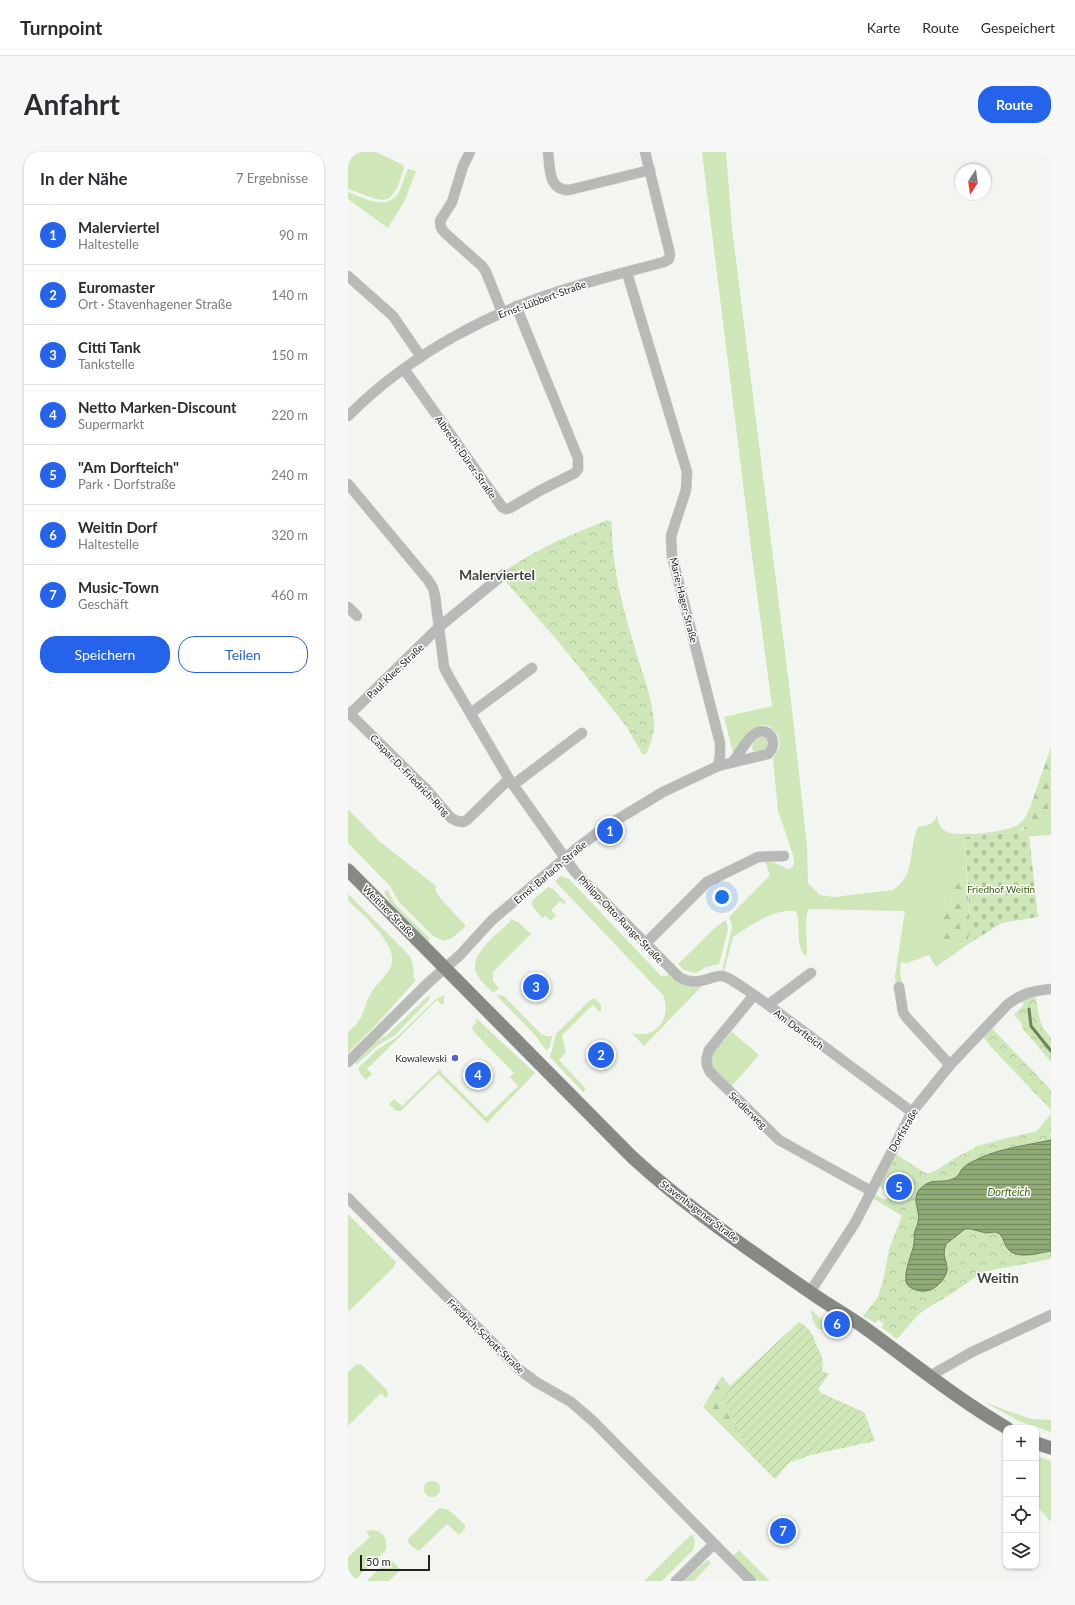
<!DOCTYPE html>
<html lang="de">
<meta charset="utf-8">
<style>
body{margin:0;font-family:Lato,sans-serif;background:#f7f7f7;color:#2b2b33}
.controls{position:absolute;right:12px;bottom:12px;display:grid;overflow:hidden;border-radius:8px;box-shadow:0 1px 3px #0004}
.controls button{width:36px;height:36px;display:grid;place-items:center;padding:0;border:0;border-bottom:1px solid #e1e1e2;background:#fff;color:#2b2b33;font:20px sans-serif}
.compass{position:absolute;left:607px;top:12px;width:36px;height:36px;border-radius:50%;background:#fff;box-shadow:0 1px 3px #0004;rotate:193deg}
.scale{position:absolute;left:12px;bottom:10px;width:70px;box-sizing:border-box;padding-left:4px;border:2px solid #232422;border-top:0;font-size:11px;line-height:14px;white-space:nowrap;color:#232422;-webkit-text-stroke:3px #fff;paint-order:stroke}
.you{position:absolute;left:374px;top:745px;width:14px;height:14px;margin:-10px;border:3px solid #fff;border-radius:50%;background:#1a73e8;box-shadow:0 0 0 6px #1a73e833}
.badge{display:grid;place-items:center;width:26px;height:26px;border-radius:50%;background:#2563eb;color:#fff;font-size:13px;font-weight:700}
.pin{position:absolute;translate:-50% -50%;border:2px solid #fff;box-shadow:0 1px 4px #0006}
.list{margin:0;padding:0;list-style:none}
h2{display:flex;justify-content:space-between;align-items:center;height:52px;margin:0;padding:0 16px;font-size:17px}
h2 small{font-size:13px;font-weight:400;color:#7c7c81}
.list li{display:grid;grid-template-columns:26px 1fr auto;gap:12px;align-items:center;box-sizing:border-box;height:60px;padding:0 16px;border-top:1px solid #e1e1e2}
.list b{display:block;font-size:15px;white-space:nowrap}
.list p{margin:0;font-size:13px;white-space:nowrap;color:#7c7c81}
.list em{font-size:13px;font-style:normal;color:#7c7c81}
.actions{display:flex;gap:8px;padding:12px 16px}
.actions a{flex:1;padding:9px 0;border:1px solid #2563eb;border-radius:16px;text-align:center;font-size:14px;color:#2563eb}
.actions .main{background:#2563eb;color:#fff}
.icon{flex:none;width:22px;height:22px;fill:none;stroke:currentColor;stroke-width:2;stroke-linecap:round;stroke-linejoin:round}
.map{position:relative;flex:none;width:703px;height:1429px;overflow:hidden;border-radius:16px}
header{display:flex;align-items:center;gap:24px;box-sizing:border-box;height:56px;padding:0 20px;background:#fff;border-bottom:1px solid #e1e1e2}
header strong{font-size:19px}
nav{display:flex;gap:22px;margin-inline-start:auto;font-size:14px}
.intro{display:flex;align-items:center;justify-content:space-between;box-sizing:border-box;height:96px;padding:0 24px}
h1{margin:0;font-size:28px}
.button{padding:10px 18px;border-radius:16px;background:#2563eb;color:#fff;font-size:14px;font-weight:700}
main{display:flex;gap:24px;padding:0 24px}
aside{flex:1;background:#fff;border-radius:16px;box-shadow:0 1px 3px #0004}
.map>svg:first-child{display:block}
.grass{fill:#cee6b8}
.forest{fill:url(#forest-firs)}
.cemetery{fill:url(#cemetery-stones)}
.park{fill:url(#park-crowns)}
.garden{fill:url(#garden-furrows)}
.water{fill:url(#water-rules);stroke:#6f825c}
.lines{fill:none;stroke-linecap:round;stroke-linejoin:round}
.stream{stroke:#6f825c;stroke-width:3}
.minor-casing{stroke:#ced0cb;stroke-width:11}
.major-casing{stroke:#ced0cb;stroke-width:14}
.minor{stroke:#b8bab7;stroke-width:10}
.major{stroke:#858883;stroke-width:13}
.poi-dot{fill:#605cd4;stroke:#fff;stroke-width:1.5}
.labels{text-anchor:middle;stroke-width:3;stroke-linejoin:round;paint-order:stroke}
.street-label{font-size:10px;fill:#232422;stroke:#fff}
.park-label{font-size:10px;fill:#3e5e0f;stroke:#fff}
.poi-label{font-size:10px;fill:#232422;stroke:#fff;text-anchor:end}
.water-label{font-size:11px;font-style:italic;fill:#3e5f10;stroke:#fff}
.district-label{font-size:14px;font-weight:bold;fill:#3f423d;stroke:#fff}
</style>
<header>
<strong>Turnpoint</strong>
<nav><a>Karte</a><a>Route</a><a>Gespeichert</a></nav>
</header>
<div class="intro"><h1>Anfahrt</h1><a class="button">Route</a></div>
<main>
<aside>
<h2>In der Nähe<small>7 Ergebnisse</small></h2>
<ul class="list">
<li><span class="badge">1</span><div><b>Malerviertel</b><p>Haltestelle</p></div><em>90 m</em></li>
<li><span class="badge">2</span><div><b>Euromaster</b><p>Ort · Stavenhagener Straße</p></div><em>140 m</em></li>
<li><span class="badge">3</span><div><b>Citti Tank</b><p>Tankstelle</p></div><em>150 m</em></li>
<li><span class="badge">4</span><div><b>Netto Marken-Discount</b><p>Supermarkt</p></div><em>220 m</em></li>
<li><span class="badge">5</span><div><b>&quot;Am Dorfteich&quot;</b><p>Park · Dorfstraße</p></div><em>240 m</em></li>
<li><span class="badge">6</span><div><b>Weitin Dorf</b><p>Haltestelle</p></div><em>320 m</em></li>
<li><span class="badge">7</span><div><b>Music-Town</b><p>Geschäft</p></div><em>460 m</em></li>
</ul>
<div class="actions"><a class="main">Speichern</a><a>Teilen</a></div>
</aside>
<div class="map">
<svg width="703" height="1429" viewBox="0 0 703 1429">
<defs>
<pattern id="forest-firs" width="22" height="20" patternUnits="userSpaceOnUse"><rect width="22" height="20" fill="#cee6b8"/><path d="M5 1l3.5 6h-7zM16 11l3.5 6h-7z" fill="#b1c59e"/></pattern>
<pattern id="cemetery-stones" width="16" height="16" patternUnits="userSpaceOnUse"><rect width="16" height="16" fill="#cee6b8"/><path d="M2 7V4a2 2 0 0 1 4 0v3zM10 15v-3a2 2 0 0 1 4 0v3z" fill="#b1c59e"/></pattern>
<pattern id="park-crowns" width="20" height="18" patternUnits="userSpaceOnUse"><rect width="20" height="18" fill="#cee6b8"/><path d="M2 6a3 3 0 1 1 6 0M12 15a3 3 0 1 1 6 0" fill="none" stroke="#b1c59e"/></pattern>
<pattern id="garden-furrows" width="10" height="10" patternUnits="userSpaceOnUse"><rect width="10" height="10" fill="#cee6b8"/><path d="M-1 1l2-2M0 10L10 0M9 11l2-2" fill="none" stroke="#b1c59e"/></pattern>
<pattern id="water-rules" width="6" height="5" patternUnits="userSpaceOnUse"><rect width="6" height="5" fill="#8faa75"/><path d="M0 2.5h6" fill="none" stroke="#748a60"/></pattern>
</defs>
<rect width="100%" height="100%" fill="#f3f6f0"/>
<g class="grass">
<path d="M0 0H28L55 13 56 16C43 59 37 50 0 37Z"/>
<path d="M354 0H378L384 76 443 549 459 694 460 731 472 743 486 745 545 738C568 723 560 697 570 675 579 673 586 673 589 663 590 669 592 676 597 679 608 686 659 680 670 673 680 666 683 651 687 641 685 652 680 673 671 681H659L617 685 619 730 609 728 600 738 604 747 595 765 594 775 590 783C596 791 610 791 620 792L588 815 581 803 559 811 553 810 552 818 554 832 548 833 547 824 557 759 460 757 458 768 459 803 457 804C447 792 453 772 448 759 424 757 404 773 385 785L376 820 374 819 383 780 384 773 381 765 422 723 417 709 430 712 439 717 444 716 446 712 445 703 430 659 425 607 432 594 430 583 422 574 414 573 408 575 402 578 385 601 376 565 424 554 404 404Z"/>
<path d="M60 17 68 19 57 48 40 76 0 47V40C16 46 39 60 51 40 55 33 56 24 60 17Z"/>
<path d="M413 585H416L419 587 420 595C416 599 411 601 405 599L404 596C405 591 408 587 413 585Z"/>
<polygon points="703,634 703,683 686,684 690,674 697,665 700,644"/>
<polygon points="0,657 31,689 88,734 87,738 93,747 118,774 104,786 95,789 85,784 51,750 42,734 0,691"/>
<path d="M213 724 221 727 313 824H318L321 822C332 831 340 835 354 834L296 894 284 881C309 888 324 865 315 843L207 729Z"/>
<polygon points="200,735 205,737 218,751 216,752 212,749 203,758 208,763 203,769 198,764 194,766 185,755 184,749"/>
<polygon points="39,737 47,752 82,787 80,790 51,762 36,741"/>
<path d="M0 742 62 804 65 813 66 826 68 828 27 874 0 901V880C17 866 14 858 23 841 29 831 38 825 43 814 52 793 14 763 0 748Z"/>
<path d="M163 767 170 770 183 782 145 820V829L151 837 145 841C140 835 132 830 129 822 119 804 149 782 161 771Z"/>
<polygon points="378,768 380,778 371,812 358,815 348,821 336,818 330,812 369,774"/>
<polygon points="81,843 82,847 47,883 29,894 8,913 8,908 25,892 40,882"/>
<polygon points="96,843 96,852 93,852 89,848 19,917 24,922 18,928 12,921 10,916 30,897 49,885 87,848"/>
<polygon points="148,843 156,844 193,882 198,884 204,884 202,895 198,898 186,882"/>
<polygon points="247,846 253,853 253,859 252,860 245,853 214,883 218,900 211,908 238,937 235,940 202,905 208,882 242,848"/>
<polygon points="128,866 187,921 139,971 90,922 53,959 48,959 41,952 46,947 54,954 92,917 94,918 93,920 138,965 170,934 162,925 166,921 125,879 124,875 129,870 127,868"/>
<polygon points="384,880 411,903 383,935 363,916 363,903"/>
<polygon points="0,1062 48,1110 46,1115 0,1160"/>
<path d="M462 1157C471 1167 487 1176 500 1180 493 1181 488 1182 483 1177 465 1182 466 1169 462 1157Z"/>
<polygon points="13,1212 39,1238 40,1242 38,1246 33,1241 0,1274 0,1221 7,1213"/>
<polygon points="638,1251 683,1267 703,1268 703,1280 673,1270"/>
<polygon points="688,1304 703,1309 703,1370 688,1353"/>
<circle cx="84" cy="1337" r="8"/>
<path d="M91 1356 101 1358 117 1373V1377L111 1383 99 1372 71 1399C66 1395 61 1395 60 1387Z"/>
<path d="M25 1378C36 1380 40 1387 38 1398L6 1429H0V1405L22 1385 18 1379Z"/>
<polygon points="343,1383 345,1383 347,1390 345,1398 314,1429 296,1429"/>
<polygon points="391,1398 422,1429 410,1429 385,1404"/>
<polygon points="41,1406 51,1416 53,1417 41,1429 19,1429"/>
<polygon points="360,1408 363,1411 346,1429 336,1429 352,1414"/>
</g>
<g class="forest">
<polygon points="703,595 703,634 700,644 702,650 697,665 690,674 686,684 681,684 671,681 676,677 678,668 683,659 687,641"/>
<path d="M609 728 619 730 622 772 620 792C610 791 596 791 590 783L594 774 595 765 604 747 600 738V734Z"/>
<polygon points="374,1224 382,1234 377,1248 395,1290 407,1307 355,1255"/>
</g>
<polygon class="cemetery" points="659,681 671,681 681,684 690,765 654,771 620,792 622,772 617,685"/>
<g class="park">
<path d="M259 368 264 370C263 417 277 464 291 509 297 529 305 550 306 571 307 582 302 591 299 601L295 603 278 574 209 488 151 422 184 402 209 389Z"/>
<polygon points="687,843 692,868 695,876 703,886 703,910 675,877 673,870 666,863 676,853 673,848"/>
<polygon points="642,874 703,938 703,958 643,895 634,883"/>
<polygon points="703,962 703,1107 635,1120 603,1142 575,1159 569,1164 549,1187 533,1175 536,1172 530,1168 527,1171 515,1164 530,1145 536,1125 541,1097 554,1064 523,1045 525,1042 538,1048 542,1041 529,1033 546,1001 579,1022 587,1019 607,1006 630,994 651,988 689,979"/>
</g>
<path class="garden" d="M451 1170C462 1176 464 1181 468 1192 473 1205 476 1203 474 1219L481 1222 470 1237 473 1241 516 1260 527 1289 463 1303 441 1311 427 1327 407 1307 395 1290 376 1248 382 1234Z"/>
<path class="water" d="M703 988V1099C689 1101 670 1108 660 1097 656 1092 656 1087 652 1082L647 1080 638 1081 623 1077H617L598 1092C593 1105 600 1109 599 1119 596 1130 584 1141 572 1139 568 1138 561 1136 559 1132 554 1122 565 1101 566 1091 567 1087 565 1082 567 1079 568 1076 569 1074 570 1070 573 1059 563 1048 571 1038 583 1024 593 1033 607 1026 612 1023 612 1018 616 1015 620 1011 628 1008 632 1006 654 996 680 993 703 988Z"/>
<g class="lines">
<polyline class="stream" points="681,857 683,874 703,899"/>
<g class="minor-casing">
<g id="minor">
<polyline points="122,0 115,14 104,50 92,69 93,76 97,81 134,114 138,120 154,160"/>
<path d="M200 0C202 16 200 38 221 38L302 18"/>
<polyline points="279,121 339,320 338,338 323,384 324,404 372,591 372,604 370,614"/>
<polyline points="0,124 45,164 73,205"/>
<polyline points="56,217 154,355 158,357 162,356 193,338 227,321 230,317 230,306 168,154"/>
<path d="M0 264C62 202 144 158 228 134 257 125 287 118 316 110L321 107 322 102 297 0"/>
<path d="M0 332 80 428 85 436 87 444 96 515 101 525 161 627 227 720 331 825C354 838 366 818 380 826 403 839 425 857 447 873 486 902 525 931 564 960"/>
<polyline points="0,455 9,464"/>
<polyline points="0,560 79,638 103,666 109,669 115,670 119,668 161,627"/>
<polyline points="123,561 184,516"/>
<polyline points="2,562 91,475 156,422"/>
<polyline points="165,633 234,581"/>
<polyline points="297,792 359,730 410,705 436,704"/>
<polyline points="551,835 555,860 558,865 602,913"/>
<path d="M406 843 361 898C358 907 357 911 362 920L431 988 523 1039"/>
<polyline points="420,853 463,821"/>
<path d="M0 910 80 831 112 803 144 768 228 697 257 675 315 640 370 614 420 602C431 591 422 574 408 581 400 585 390 603 385 610"/>
<polyline points="0,1046 172,1218 188,1230 223,1250 246,1270 403,1429"/>
<path d="M462 1140 507 1071 564 960 602 913 659 853C674 841 684 839 703 837"/>
<polyline points="583,1226 587,1221 624,1200 703,1163"/>
<polyline points="328,1429 366,1392"/>
</g>
</g>
<g class="major-casing">
<g id="major">
<path d="M0 718 283 1004C337 1054 401 1098 462 1140 480 1153 499 1163 517 1176 564 1210 609 1247 659 1276"/>
<polyline points="688,1291 703,1296"/>
</g>
</g>
<use href="#minor" class="minor"/>
<use href="#major" class="major"/>
</g>
<circle class="poi-dot" cx="107" cy="906" r="4"/>
<g class="labels">
<g class="street-label">
<text transform="translate(194 147) rotate(-20)" y="4">Ernst-Lübbert-Straße</text>
<text transform="translate(118 305) rotate(55)" y="4">Albrecht-Dürer-Straße</text>
<text transform="translate(336 448) rotate(76)" y="4">Marie-Hager-Straße</text>
<text transform="translate(47 519) rotate(-44)" y="4">Paul-Klee-Straße</text>
<text transform="translate(62 623) rotate(46)" y="4">Caspar-D.-Friedrich-Ring</text>
<text transform="translate(202 720) rotate(-40)" y="4">Ernst-Barlach-Straße</text>
<text transform="translate(41 759) rotate(45)" y="4">Weitiner Straße</text>
<text transform="translate(273 767) rotate(46)" y="4">Philipp-Otto-Runge-Straße</text>
<text transform="translate(451 877) rotate(37)" y="4">Am Dorfteich</text>
<text transform="translate(400 958) rotate(44)" y="4">Siedlerweg</text>
<text transform="translate(555 978) rotate(-60)" y="4">Dorfstraße</text>
<text transform="translate(352 1059) rotate(37)" y="4">Stavenhagener Straße</text>
<text transform="translate(138 1184) rotate(44)" y="4">Friedrich-Schott-Straße</text>
</g>
<g class="park-label">
<text x="653" y="741">Friedhof Weitin</text>
</g>
<g class="poi-label">
<text x="99" y="910">Kowalewski</text>
</g>
<g class="water-label">
<text x="661" y="1044">Dorfteich</text>
</g>
<g class="district-label">
<text x="149" y="428">Malerviertel</text>
<text x="650" y="1131">Weitin</text>
</g>
</g>
</svg>
<div class="controls">
<button>+</button>
<button>−</button>
<button><svg class="icon" aria-label="locate" viewBox="0 0 24 24"><circle cx="12" cy="12" r="6"/><path d="M12 2v4M12 18v4M2 12h4M18 12h4"/></svg></button>
<button><svg class="icon" aria-label="layers" viewBox="0 0 24 24"><path d="M12 4l9 5-9 5-9-5zM3 14l9 5 9-5"/></svg></button>
</div>
<svg class="compass" viewBox="-18 -18 36 36"><path d="M0-13l5 13h-10z" fill="#e53935"/><path d="M0 13l5-13h-10z" fill="#7c7c81"/></svg>
<div class="scale">50 m</div>
<div class="you"></div>
<div class="pin badge" style="left:262px;top:679px">1</div>
<div class="pin badge" style="left:253px;top:903px">2</div>
<div class="pin badge" style="left:188px;top:835px">3</div>
<div class="pin badge" style="left:130px;top:923px">4</div>
<div class="pin badge" style="left:551px;top:1035px">5</div>
<div class="pin badge" style="left:489px;top:1172px">6</div>
<div class="pin badge" style="left:435px;top:1379px">7</div>
</div>
</main>
